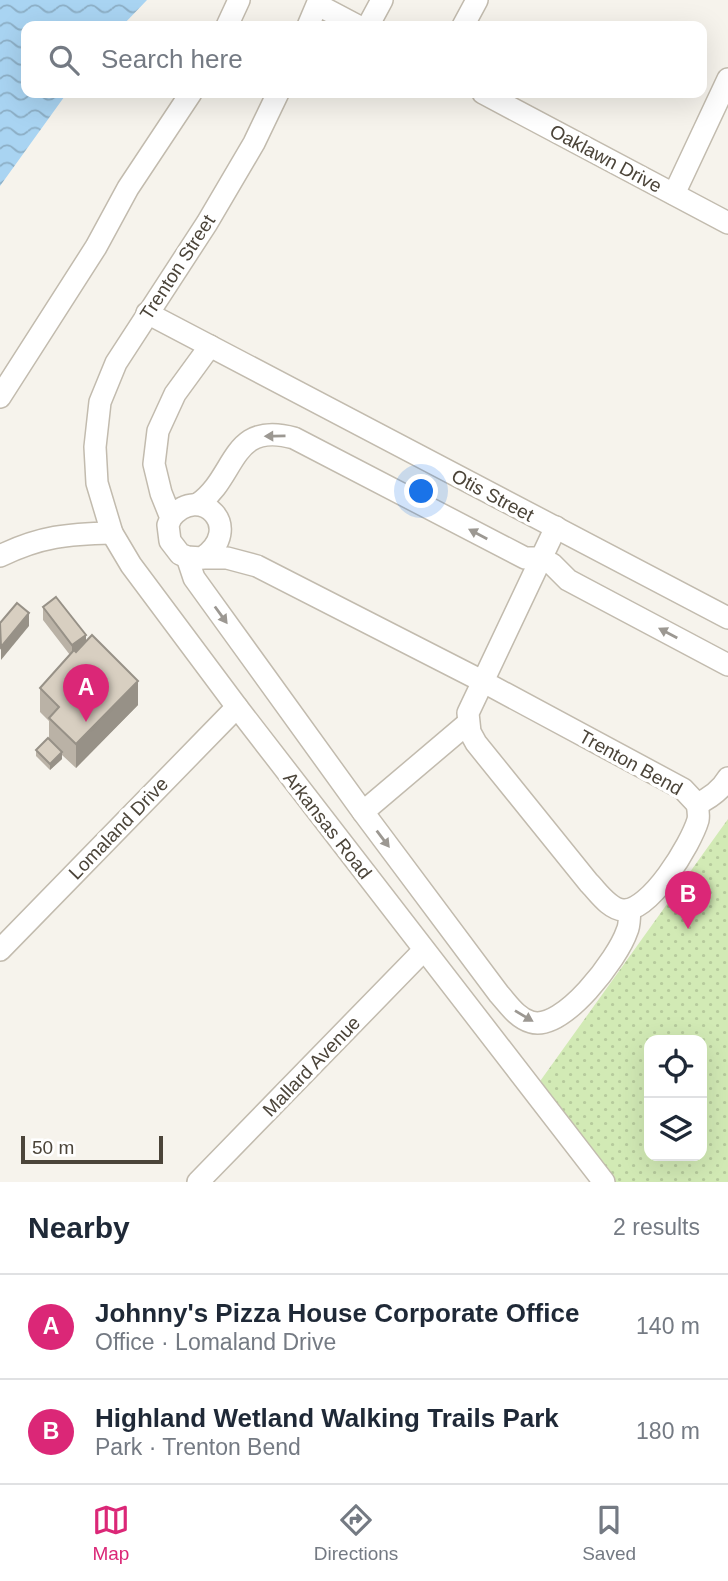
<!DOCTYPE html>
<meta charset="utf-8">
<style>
body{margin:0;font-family:Helvetica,sans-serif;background:#f2f2f3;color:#1f2937}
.controls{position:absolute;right:21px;bottom:21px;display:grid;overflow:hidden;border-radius:14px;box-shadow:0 7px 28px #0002}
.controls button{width:63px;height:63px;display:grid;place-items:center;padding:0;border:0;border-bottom:2px solid #e0e1e3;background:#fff;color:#1f2937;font:35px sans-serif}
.scale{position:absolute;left:21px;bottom:18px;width:142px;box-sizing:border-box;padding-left:7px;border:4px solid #4b4439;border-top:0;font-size:19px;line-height:24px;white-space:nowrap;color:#4b4439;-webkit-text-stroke:5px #fff;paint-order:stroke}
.you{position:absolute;left:422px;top:492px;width:24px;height:24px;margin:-18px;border:5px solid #fff;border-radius:50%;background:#1a73e8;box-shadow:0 0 0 10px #1a73e833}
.badge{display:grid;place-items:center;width:46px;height:46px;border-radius:50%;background:#db2777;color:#fff;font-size:23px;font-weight:700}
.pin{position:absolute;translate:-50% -58px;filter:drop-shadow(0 2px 4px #0008)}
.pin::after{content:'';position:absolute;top:37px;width:24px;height:21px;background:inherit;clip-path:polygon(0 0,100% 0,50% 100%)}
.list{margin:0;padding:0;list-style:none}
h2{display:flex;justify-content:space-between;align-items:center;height:91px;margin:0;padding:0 28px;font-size:30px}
h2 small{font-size:23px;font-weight:400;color:#747a83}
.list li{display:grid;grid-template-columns:46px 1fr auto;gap:21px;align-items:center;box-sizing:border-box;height:105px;padding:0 28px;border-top:2px solid #e0e1e3}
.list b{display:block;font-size:26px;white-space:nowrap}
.list p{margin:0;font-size:23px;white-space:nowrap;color:#747a83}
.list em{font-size:23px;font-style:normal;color:#747a83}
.icon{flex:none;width:38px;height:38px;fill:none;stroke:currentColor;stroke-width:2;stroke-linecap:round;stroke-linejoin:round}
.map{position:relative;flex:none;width:728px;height:1182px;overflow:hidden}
.search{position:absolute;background:#fff;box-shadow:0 7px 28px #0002;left:21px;right:21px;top:21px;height:77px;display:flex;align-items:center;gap:18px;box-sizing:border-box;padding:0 24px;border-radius:14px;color:#747a83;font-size:26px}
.sheet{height:301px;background:#fff}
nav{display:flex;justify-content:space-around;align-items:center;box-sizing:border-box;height:98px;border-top:2px solid #e0e1e3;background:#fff;font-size:19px;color:#747a83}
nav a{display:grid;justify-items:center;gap:4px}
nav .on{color:#db2777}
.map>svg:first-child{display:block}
.park{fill:url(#park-dots);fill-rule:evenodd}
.water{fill:url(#water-waves)}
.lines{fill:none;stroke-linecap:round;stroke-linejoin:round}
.minor-casing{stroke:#c2bbae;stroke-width:24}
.minor{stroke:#fff;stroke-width:21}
.wall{fill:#bab2a6}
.shaded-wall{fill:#979187}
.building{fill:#d8cfc1;stroke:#979187;stroke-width:2}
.oneway{fill:#9c9892}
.labels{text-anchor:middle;stroke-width:7;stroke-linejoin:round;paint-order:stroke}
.street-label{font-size:19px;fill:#4b4439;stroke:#fff}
</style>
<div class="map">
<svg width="728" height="1182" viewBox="0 0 728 1182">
<defs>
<pattern id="park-dots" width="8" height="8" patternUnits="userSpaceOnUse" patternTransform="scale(1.75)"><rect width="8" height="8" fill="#d2eab5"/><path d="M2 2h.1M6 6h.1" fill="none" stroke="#b6ca9c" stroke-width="1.8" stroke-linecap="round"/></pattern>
<pattern id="water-waves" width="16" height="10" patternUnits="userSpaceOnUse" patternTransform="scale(1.75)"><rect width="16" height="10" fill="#a9d4f2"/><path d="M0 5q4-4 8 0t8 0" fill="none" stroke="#8caec5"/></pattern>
</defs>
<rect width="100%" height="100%" fill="#f6f3ec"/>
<path class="park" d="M728 819V1182H604L533 1091ZM649 1040H702V1156H649Z"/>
<polygon class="water" points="0,0 147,0 122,26 26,26 26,93 67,93 0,186"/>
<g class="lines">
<g class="minor-casing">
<g id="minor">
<polyline points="318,5 358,26"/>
<polyline points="227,26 239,0"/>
<polyline points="308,26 319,0"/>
<polyline points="368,26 382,0"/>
<polyline points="463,26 477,0"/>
<polyline points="278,93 254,143 207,223 116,363 100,402 95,447 97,483 112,533 131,565 237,707 604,1182"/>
<polyline points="483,93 728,223"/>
<polyline points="674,194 728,79"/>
<polyline points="147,313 728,618"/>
<polyline points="0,397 96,247 128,188 191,93"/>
<path d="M198 504C237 477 230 420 294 438L525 558H540"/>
<path d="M171 518C200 482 246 528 202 558L187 557 180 554 170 541 168 525 171 518 161 493 154 464 158 431 175 394 210 346"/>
<path d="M0 556C41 536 68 534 112 533"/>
<path d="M187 557 194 578 363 812 499 994C508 1004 517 1018 531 1022 563 1032 618 958 627 931 630 925 629 917 630 910"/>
<path d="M202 558H227L257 566 482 681 683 789 697 804C698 809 699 815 698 820 691 844 650 912 623 910 609 909 598 892 589 883L476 743 470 732 468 713 556 527"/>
<polyline points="552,564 568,580 728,665"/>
<path d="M697 804C710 798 721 790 728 778"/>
<polyline points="363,812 468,723"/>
<polyline points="0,950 237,707"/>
<polyline points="198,1182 424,950"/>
</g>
</g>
<use href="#minor" class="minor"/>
</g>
<polygon class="wall" points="43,607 86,642 138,705 76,768 62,755 62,759 50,770 36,756 36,750 49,739 49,721 40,712 40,688 70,655 43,620"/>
<g class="shaded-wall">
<polygon points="29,613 29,626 1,660 1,647"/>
<polygon points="86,635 86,648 72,658 72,645"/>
<polygon points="138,681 138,705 76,768 76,744"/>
<polygon points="62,752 62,759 50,770 50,764"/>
</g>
<g class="building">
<polygon points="56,597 86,635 72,645 43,607"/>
<polygon points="17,603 29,613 1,647 0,623"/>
<polygon points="92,635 138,681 76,744 49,718 59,707 40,688 74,650 76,652"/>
<polygon points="48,738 62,752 50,764 36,750"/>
</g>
<defs><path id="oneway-solid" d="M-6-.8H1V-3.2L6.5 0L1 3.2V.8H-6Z" transform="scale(1.75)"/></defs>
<g class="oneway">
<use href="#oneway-solid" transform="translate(275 436) rotate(179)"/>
<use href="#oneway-solid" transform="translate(478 534) rotate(-152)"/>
<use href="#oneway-solid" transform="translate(221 615) rotate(54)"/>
<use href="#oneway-solid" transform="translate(668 633) rotate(-152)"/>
<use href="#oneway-solid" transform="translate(383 839) rotate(53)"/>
<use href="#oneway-solid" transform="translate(524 1016) rotate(31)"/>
</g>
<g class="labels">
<g class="street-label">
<text transform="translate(606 158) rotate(28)" y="7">Oaklawn Drive</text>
<text transform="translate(177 267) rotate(-57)" y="7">Trenton Street</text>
<text transform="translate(493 495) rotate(28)" y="7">Otis Street</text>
<text transform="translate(631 762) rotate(29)" y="7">Trenton Bend</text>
<text transform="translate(328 825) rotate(52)" y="7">Arkansas Road</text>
<text transform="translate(118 828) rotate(-46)" y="7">Lomaland Drive</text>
<text transform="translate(311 1066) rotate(-46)" y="7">Mallard Avenue</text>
</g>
</g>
</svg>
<div class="controls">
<button><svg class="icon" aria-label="locate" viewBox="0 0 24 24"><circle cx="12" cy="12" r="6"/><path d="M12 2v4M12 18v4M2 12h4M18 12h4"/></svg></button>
<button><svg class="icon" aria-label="layers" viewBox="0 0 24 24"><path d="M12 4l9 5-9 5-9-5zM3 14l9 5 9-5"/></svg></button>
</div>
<div class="scale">50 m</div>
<div class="you"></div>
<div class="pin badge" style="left:86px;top:722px">A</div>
<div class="pin badge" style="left:688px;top:929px">B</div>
<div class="search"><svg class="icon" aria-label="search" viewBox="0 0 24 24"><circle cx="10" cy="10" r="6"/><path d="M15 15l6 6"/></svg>Search here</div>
</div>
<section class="sheet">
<h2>Nearby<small>2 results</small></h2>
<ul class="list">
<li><span class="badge">A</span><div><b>Johnny's Pizza House Corporate Office</b><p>Office · Lomaland Drive</p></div><em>140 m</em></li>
<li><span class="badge">B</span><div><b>Highland Wetland Walking Trails Park</b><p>Park · Trenton Bend</p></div><em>180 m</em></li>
</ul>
</section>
<nav>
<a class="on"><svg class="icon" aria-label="map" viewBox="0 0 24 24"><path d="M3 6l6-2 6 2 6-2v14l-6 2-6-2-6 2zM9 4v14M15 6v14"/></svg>Map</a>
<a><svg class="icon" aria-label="directions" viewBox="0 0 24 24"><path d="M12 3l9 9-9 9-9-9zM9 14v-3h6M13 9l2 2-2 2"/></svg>Directions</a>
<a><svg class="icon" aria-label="saved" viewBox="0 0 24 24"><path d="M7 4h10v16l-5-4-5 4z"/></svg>Saved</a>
</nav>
